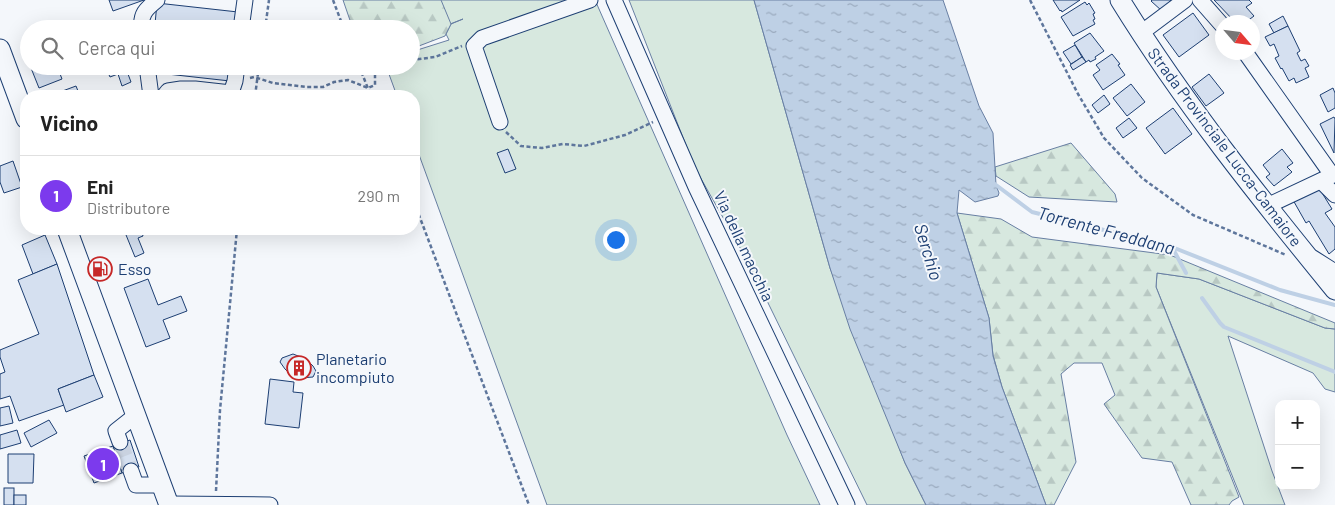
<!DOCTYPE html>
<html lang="it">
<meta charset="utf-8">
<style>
body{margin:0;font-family:Barlow,sans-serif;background:#f6f6f6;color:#222}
.controls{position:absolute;right:15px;bottom:15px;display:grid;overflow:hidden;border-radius:10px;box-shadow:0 5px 20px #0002}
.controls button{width:45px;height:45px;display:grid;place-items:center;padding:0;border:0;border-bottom:1px solid #e0e0e0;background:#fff;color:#222;font:25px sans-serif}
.compass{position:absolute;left:1215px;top:15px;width:45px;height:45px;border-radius:50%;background:#fff;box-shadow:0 5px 20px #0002;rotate:118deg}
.you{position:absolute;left:615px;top:239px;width:18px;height:18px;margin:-12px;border:4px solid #fff;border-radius:50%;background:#1a73e8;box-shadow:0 0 0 8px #1a73e833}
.badge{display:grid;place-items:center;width:32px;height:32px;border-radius:50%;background:#7c3aed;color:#fff;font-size:16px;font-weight:700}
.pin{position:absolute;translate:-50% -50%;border:2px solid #fff;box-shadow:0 1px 5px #0006}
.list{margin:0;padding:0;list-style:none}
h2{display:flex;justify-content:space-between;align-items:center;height:65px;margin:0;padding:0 20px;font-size:21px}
h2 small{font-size:16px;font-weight:400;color:#767676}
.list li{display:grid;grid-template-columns:32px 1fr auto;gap:15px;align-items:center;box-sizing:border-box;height:80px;padding:0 20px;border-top:1px solid #e0e0e0}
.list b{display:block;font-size:19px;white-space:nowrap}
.list p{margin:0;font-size:16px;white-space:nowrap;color:#767676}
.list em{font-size:16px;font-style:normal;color:#767676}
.icon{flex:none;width:28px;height:28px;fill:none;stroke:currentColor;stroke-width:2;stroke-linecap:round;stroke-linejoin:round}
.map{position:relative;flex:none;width:1335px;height:505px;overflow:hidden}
.search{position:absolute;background:#fff;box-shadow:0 5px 20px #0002;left:20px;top:20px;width:400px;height:55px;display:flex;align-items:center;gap:12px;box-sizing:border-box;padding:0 18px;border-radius:28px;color:#767676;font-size:19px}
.panel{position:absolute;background:#fff;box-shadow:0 5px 20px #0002;left:20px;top:90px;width:400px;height:145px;border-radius:20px}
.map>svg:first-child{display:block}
.grass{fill:#d7e8df;stroke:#687fa3}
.forest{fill:url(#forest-firs);stroke:#687fa3}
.water{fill:url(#water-ripples);stroke:#687fa3}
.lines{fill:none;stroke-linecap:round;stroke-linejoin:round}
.stream{stroke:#bed0e5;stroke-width:4}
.building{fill:#d5e0f0;stroke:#1d3f73}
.minor-tunnel{stroke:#c9d2e0;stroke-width:15;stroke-dasharray:15 8;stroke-linecap:butt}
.minor-casing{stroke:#1d3f73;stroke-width:17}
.major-casing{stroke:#1d3f73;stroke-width:21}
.path{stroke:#5e769c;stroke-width:2.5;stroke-dasharray:4 2.5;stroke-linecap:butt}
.minor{stroke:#f4f7fb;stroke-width:15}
.major{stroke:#f4f7fb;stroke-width:19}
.labels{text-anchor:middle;stroke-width:4;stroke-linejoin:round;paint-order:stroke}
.street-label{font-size:16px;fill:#1d3f73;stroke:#f4f7fb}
.poi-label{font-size:16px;fill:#1d3f73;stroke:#f4f7fb;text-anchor:start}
.water-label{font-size:18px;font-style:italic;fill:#1d3f73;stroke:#f4f7fb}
</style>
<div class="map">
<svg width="1335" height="505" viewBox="0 0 1335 505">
<defs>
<pattern id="forest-firs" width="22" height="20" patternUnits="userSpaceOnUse" patternTransform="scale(1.25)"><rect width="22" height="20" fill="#d7e8df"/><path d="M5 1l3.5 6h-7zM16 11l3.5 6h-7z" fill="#b8c8c3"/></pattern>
<pattern id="water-ripples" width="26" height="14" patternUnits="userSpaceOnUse" patternTransform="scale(1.25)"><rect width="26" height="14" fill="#bed0e5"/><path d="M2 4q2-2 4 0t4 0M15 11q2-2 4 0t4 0" fill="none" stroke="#9aaabe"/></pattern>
</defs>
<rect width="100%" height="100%" fill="#f4f7fb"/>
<g class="grass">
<polygon points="420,0 595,0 787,435 820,505 547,505 414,141 414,96 397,96 386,66 411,66 411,52 449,40 446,34 451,24 463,19 432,31"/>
<polygon points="629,0 754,0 830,268 905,463 926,505 867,505 747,260 695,168"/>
<polygon points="1157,273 1199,279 1325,328 1335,329 1335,392 1325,389 1313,373 1228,336 1272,471 1285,505 1244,505 1156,287"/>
</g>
<g class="forest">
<polygon points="343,0 441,0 451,24 445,36 411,49 411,29 353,29"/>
<polygon points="1071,143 1115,194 1117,202 1029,197 996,176 995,167"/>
<polygon points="957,213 1001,219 1032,237 1170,255 1335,323 1335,329 1325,328 1199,279 1157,273 1156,287 1239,497 1232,501 1229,505 1191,505 1172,462 1142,458 1104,404 1115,395 1102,363 1074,363 1061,374 1076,462 1054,505 1046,505 1002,387 993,355 989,318"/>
</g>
<polygon class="water" points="754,0 943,0 979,106 993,133 996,185 999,193 998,196 975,202 959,190 957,213 989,318 993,356 1002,387 1046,505 926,505 905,463 850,329 830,268"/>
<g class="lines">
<g class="stream">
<polyline points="992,182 1032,212 1172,247 1280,290 1335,305"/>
<polyline points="1172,247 1186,273"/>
<polyline points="1202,298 1220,323 1224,327 1335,372"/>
</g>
</g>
<g class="building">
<polygon points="109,0 144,0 113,11"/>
<polygon points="1053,0 1080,0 1062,12 1061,10 1060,11"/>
<polygon points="1152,0 1171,0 1162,11 1151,1"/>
<polygon points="1214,0 1249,0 1252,3 1246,7 1254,16 1246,22 1235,22"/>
<polygon points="1085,2 1087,5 1089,3 1095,13 1093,14 1095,19 1093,20 1095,24 1073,36 1061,17"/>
<polygon points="157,3 238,12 236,29 198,29 155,24"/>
<polygon points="1193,13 1209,35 1179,57 1163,35"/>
<polygon points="1283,16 1288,26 1274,33 1269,24"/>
<polygon points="1288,26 1300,51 1297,53 1301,61 1305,59 1309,66 1305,68 1309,77 1296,83 1294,78 1289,81 1282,68 1281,69 1275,58 1279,56 1274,44 1270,46 1265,37"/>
<polygon points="1090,33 1104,51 1095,57 1096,59 1090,62 1089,60 1086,62 1074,43"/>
<polygon points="1075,45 1082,57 1071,64 1063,52"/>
<polygon points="1112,54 1120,64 1118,65 1125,75 1103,90 1093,75 1100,70 1096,65"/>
<polygon points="1082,57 1086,62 1073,70 1070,65"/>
<polygon points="35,66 57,66 62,79 39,88 31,68"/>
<polygon points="105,66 125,66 131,82 122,86 118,74 110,77"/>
<polygon points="150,66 231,66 230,81 149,72"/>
<polygon points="1209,74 1224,93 1206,106 1192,87"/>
<polygon points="1131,84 1145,102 1127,116 1113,98"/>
<polygon points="76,86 80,96 49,96"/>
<polygon points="1333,88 1335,93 1335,108 1328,112 1320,95"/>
<polygon points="1104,95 1110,104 1098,113 1092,105"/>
<polygon points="1173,108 1192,134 1165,154 1146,128"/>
<polygon points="1334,117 1335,119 1334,153 1320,124"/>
<polygon points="1129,118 1137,128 1123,138 1116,128"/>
<polygon points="508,149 516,169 505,173 497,153"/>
<polygon points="1282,149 1293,163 1287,167 1292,172 1274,186 1266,177 1270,174 1263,165"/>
<polygon points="13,161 22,187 4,193 0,182 0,166"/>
<polygon points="1319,188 1332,209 1325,213 1335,227 1335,249 1329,254 1309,221 1306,223 1293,200"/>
<polygon points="128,229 141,229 143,236 138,238 144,253 135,257 124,230"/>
<polygon points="45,235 57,264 33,274 22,245"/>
<polygon points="57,264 94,375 58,389 64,405 19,421 10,396 0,399 0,374 5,372 0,357 0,350 39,334 18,280"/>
<polygon points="148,279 158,305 181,296 187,311 163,320 170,338 146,347 124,288"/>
<polygon points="293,354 306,359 313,366 316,371 313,377 301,378 291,375 285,369 280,362 282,358"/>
<polygon points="94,375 103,397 66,412 58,389"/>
<polygon points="270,379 294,382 293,392 303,393 299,428 265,424"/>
<polygon points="9,406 13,423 0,426 0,408"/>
<polygon points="49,420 57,433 31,447 24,433"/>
<polygon points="17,430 21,443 0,449 0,435"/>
<polygon points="130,440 139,467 122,473 113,446"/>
<polygon points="113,446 122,473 94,483 84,456"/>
<polygon points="8,454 34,454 33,483 8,483"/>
<rect x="4" y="488" width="10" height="17"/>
<rect x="14" y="495" width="12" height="10"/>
</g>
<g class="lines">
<polyline class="minor-tunnel" points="120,442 131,471"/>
<g class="minor-casing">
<g id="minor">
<polyline points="614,0 696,187 847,505"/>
<polyline points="1200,0 1222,25"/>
<path d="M142 29C140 14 146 9 157 0"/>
<polyline points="241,29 245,0"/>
<polyline points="1141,33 1185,0"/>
<polyline points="1245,52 1332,175"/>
<polyline points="147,66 151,96"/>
<polyline points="164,96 168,91 181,89 195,89 231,93"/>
<polyline points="230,96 235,81 237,66"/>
<polyline points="500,122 474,46 482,38 590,0"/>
<polyline points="1321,181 1335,195"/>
<polyline points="1267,206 1335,174"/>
<polyline points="1313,258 1335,272"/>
<polyline points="120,442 116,431 135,416"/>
<polyline points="131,471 136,485 161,485"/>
<polyline points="169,504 270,505"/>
</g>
</g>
<g class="major-casing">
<g id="major">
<path d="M1120 0C1183 102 1259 197 1335 290"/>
<polyline points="0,49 26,119"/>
<polyline points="67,229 169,505"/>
</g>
</g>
<g class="path">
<polyline points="333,0 344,29"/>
<polyline points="1030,0 1078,94 1104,138 1142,178 1193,215 1286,255"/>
<polyline points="265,29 269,0"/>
<polyline points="411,60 435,57 462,46"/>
<polyline points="359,66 371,96"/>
<polyline points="250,78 254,77 273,83 307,87 323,87 334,82 348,80 368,88 375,85 375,66"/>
<polyline points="255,96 259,66"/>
<polyline points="506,132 521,146 542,148 563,144 584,146 625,135 653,122"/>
<polyline points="414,202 529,505"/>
<polyline points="216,491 220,410 237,229"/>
</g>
<use href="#minor" class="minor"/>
<use href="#major" class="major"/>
</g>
<defs>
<g id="fuel-ring" transform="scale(1.25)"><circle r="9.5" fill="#f4f7fb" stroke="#c62828" stroke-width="1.5"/><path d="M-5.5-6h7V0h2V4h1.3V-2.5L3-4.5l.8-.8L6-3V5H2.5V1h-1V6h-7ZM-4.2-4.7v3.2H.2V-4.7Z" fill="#c62828"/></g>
<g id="building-ring" transform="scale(1.25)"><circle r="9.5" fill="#f4f7fb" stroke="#c62828" stroke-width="1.5"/><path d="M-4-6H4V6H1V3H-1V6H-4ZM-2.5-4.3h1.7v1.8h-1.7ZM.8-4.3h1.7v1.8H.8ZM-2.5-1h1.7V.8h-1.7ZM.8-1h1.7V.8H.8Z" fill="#c62828"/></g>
</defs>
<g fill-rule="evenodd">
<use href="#fuel-ring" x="100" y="269"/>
<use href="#building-ring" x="299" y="368"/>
</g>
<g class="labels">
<g class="street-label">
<text transform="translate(1225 147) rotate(53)" y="6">Strada Provinciale Lucca-Camaiore</text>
<text transform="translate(744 246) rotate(65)" y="6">Via della macchia</text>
</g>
<g class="poi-label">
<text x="118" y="275">Esso</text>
<text x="316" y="365">Planetario<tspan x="316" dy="18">incompiuto</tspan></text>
</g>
<g class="water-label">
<text transform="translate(1106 231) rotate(15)" y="6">Torrente Freddana</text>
<text transform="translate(928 252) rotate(73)" y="6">Serchio</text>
</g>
</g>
</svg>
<div class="controls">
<button>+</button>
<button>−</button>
</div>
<svg class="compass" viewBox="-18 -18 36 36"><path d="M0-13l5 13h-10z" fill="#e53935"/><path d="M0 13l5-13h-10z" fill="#767676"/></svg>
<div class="you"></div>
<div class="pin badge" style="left:103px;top:464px">1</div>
<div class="search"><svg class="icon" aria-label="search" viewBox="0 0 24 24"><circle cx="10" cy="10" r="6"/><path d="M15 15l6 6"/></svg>Cerca qui</div>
<section class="panel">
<h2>Vicino<small></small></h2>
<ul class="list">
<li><span class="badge">1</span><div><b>Eni</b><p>Distributore</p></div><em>290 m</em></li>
</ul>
</section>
</div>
